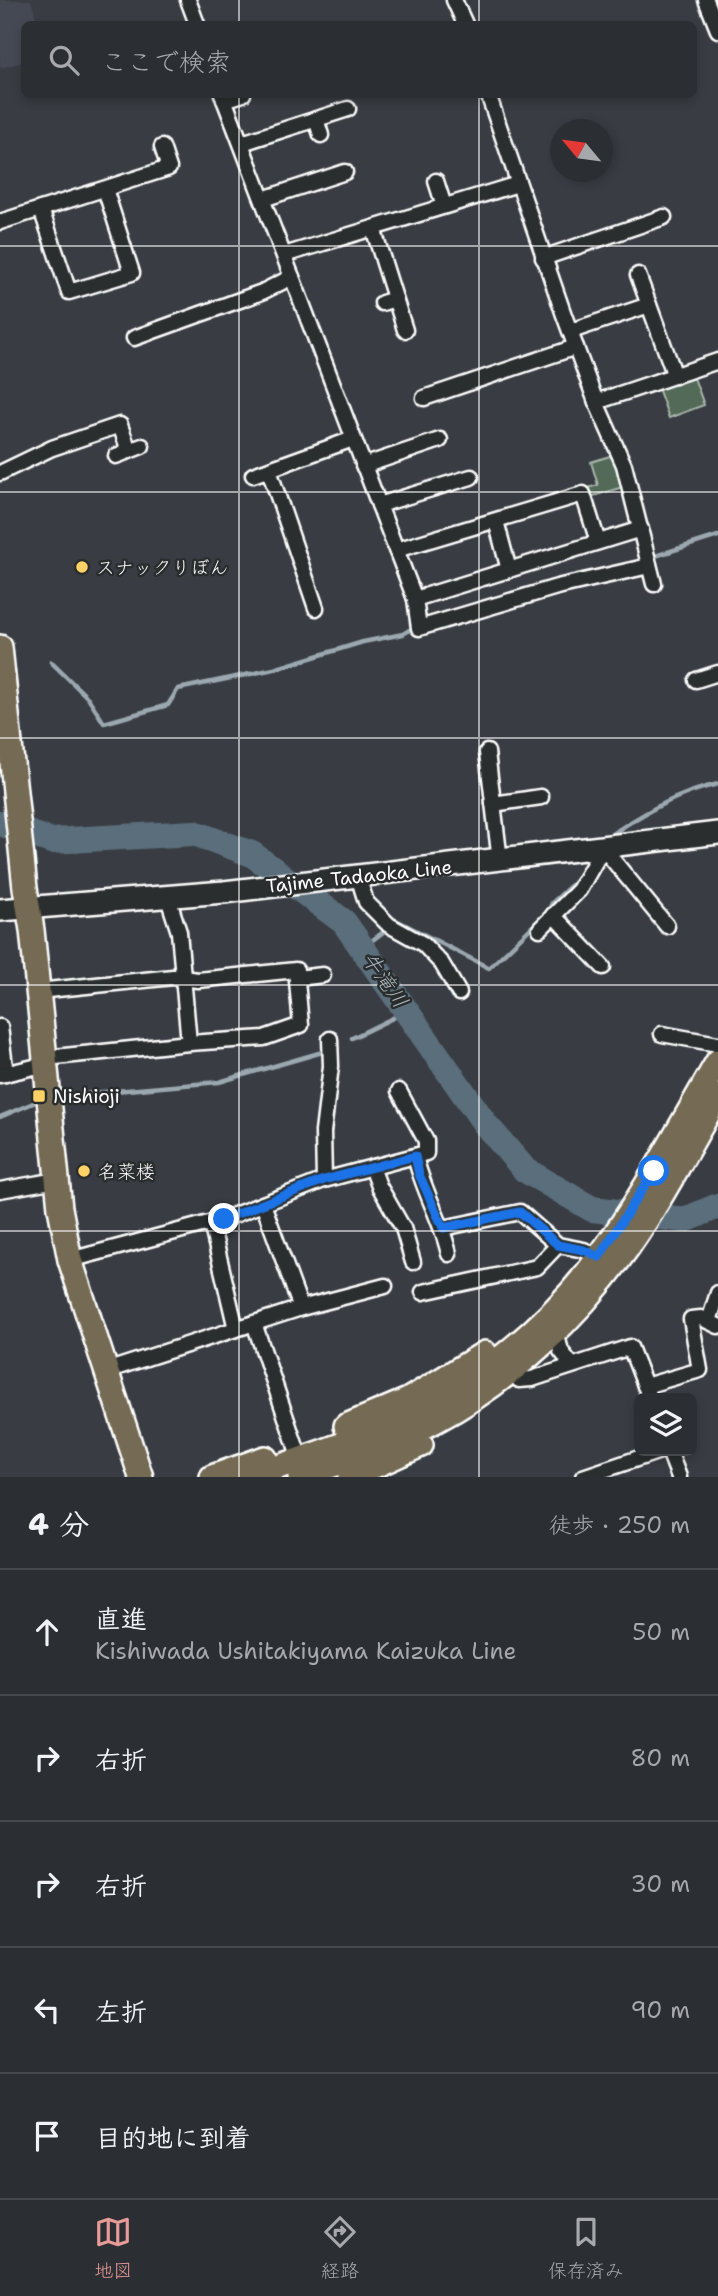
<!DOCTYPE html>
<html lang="ja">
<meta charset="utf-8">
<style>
body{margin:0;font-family:"Shantell Sans","Klee One",sans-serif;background:#33363a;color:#f1f3f6}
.controls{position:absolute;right:21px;bottom:21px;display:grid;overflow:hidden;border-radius:10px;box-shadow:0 4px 10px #0003}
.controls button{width:63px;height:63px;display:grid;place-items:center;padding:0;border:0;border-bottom:2px solid #474a4d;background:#2b2e32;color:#f1f3f6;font:35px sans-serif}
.compass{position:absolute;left:550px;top:119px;width:63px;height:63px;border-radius:50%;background:#2b2e32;box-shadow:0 4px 10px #0003;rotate:299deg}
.stop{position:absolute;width:21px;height:21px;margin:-16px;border:5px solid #1a73e8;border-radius:50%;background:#fff}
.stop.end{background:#1a73e8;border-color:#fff;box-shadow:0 2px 7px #0008}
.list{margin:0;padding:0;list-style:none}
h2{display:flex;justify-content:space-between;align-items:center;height:91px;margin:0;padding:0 28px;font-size:30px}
h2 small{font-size:23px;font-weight:400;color:#a6a8ac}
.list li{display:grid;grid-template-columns:46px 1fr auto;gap:21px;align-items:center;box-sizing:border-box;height:126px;padding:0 28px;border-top:2px solid #474a4d}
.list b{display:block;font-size:26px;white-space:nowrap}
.list p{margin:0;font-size:23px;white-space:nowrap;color:#a6a8ac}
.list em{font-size:23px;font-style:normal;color:#a6a8ac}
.icon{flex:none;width:38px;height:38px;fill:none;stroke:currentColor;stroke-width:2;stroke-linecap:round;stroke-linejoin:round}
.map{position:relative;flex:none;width:718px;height:1477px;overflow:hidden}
.search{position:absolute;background:#2b2e32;box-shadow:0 4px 10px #0003;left:21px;right:21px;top:21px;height:77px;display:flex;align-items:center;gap:18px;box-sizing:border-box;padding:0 24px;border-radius:10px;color:#a6a8ac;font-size:26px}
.sheet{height:721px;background:#2b2e32}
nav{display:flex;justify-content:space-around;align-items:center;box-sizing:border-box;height:98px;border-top:2px solid #474a4d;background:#2b2e32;font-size:19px;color:#a6a8ac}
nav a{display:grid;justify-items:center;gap:4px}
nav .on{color:#e69b98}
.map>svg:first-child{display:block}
.built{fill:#444852}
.green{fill:#536b58;stroke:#a9b5ac;stroke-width:2}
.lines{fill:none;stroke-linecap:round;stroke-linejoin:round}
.stream{stroke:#9ca8b0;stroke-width:4.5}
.river{stroke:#5a6e7b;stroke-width:26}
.street-casing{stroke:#fff;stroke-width:19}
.secondary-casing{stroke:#fff;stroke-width:26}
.primary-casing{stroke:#fff;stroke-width:28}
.street{stroke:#2a2d2e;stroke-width:14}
.secondary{stroke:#2a2d2e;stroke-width:21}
.primary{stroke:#746b52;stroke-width:23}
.route{stroke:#1a73e8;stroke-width:9}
.grid{fill:none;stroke:#fff;stroke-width:2;stroke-opacity:0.55}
.poi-dot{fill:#ffd166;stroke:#2a2d2e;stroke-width:2.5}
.labels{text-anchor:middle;stroke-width:5;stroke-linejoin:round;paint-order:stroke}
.poi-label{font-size:19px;fill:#fff;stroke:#2a2d2e;text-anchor:start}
.street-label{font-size:19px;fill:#fff;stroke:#2a2d2e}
.water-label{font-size:21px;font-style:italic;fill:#acb6bd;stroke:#2a2d2e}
</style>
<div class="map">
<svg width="718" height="1477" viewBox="0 0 718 1477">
<rect width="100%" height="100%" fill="#393d43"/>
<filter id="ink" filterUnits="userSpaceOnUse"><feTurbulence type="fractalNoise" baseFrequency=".0143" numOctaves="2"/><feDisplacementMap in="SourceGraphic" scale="14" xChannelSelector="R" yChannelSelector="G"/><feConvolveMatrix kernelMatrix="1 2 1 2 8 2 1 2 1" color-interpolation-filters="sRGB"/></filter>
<g filter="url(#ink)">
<polygon class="built" points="0,0 31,0 38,24 24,24 24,62 0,68"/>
<g class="green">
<polygon points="693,375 704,405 669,418 658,388"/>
<polygon points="613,455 623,487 590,497 588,488 598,485 591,462"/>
</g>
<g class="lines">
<g class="stream">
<polyline points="649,558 718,536"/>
<polyline points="51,662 88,698 104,723 168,705 178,689 274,669 363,642 403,634 416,626"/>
<path d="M609 836C644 813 677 793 718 784"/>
<polyline points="547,913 552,903 578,879 589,860"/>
<polyline points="396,920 489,968 538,921"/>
<polyline points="362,948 382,933"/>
<polyline points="352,1038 407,1011"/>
<polyline points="58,1096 219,1082 326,1051"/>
<polyline points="0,1117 38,1101"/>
</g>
<polyline class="river" points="0,823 51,841 194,833 252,854 344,922 486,1125 525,1170 592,1209 685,1220 718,1206"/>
<g class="street-casing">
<g id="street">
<polyline points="188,0 197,24"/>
<polyline points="454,0 465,24"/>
<polyline points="706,0 718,30"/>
<polyline points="222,94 415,599 419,628 557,587 649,566"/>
<polyline points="488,94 564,315 596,402 624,465 654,584"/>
<polyline points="224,100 243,94"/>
<polyline points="316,119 321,135"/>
<polyline points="242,143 348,109"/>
<polyline points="436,181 444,206"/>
<polyline points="263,199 345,172"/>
<polyline points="41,209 69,292 132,273 105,189"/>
<polyline points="0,222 169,168 162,147"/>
<polyline points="373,228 405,330"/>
<polyline points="284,255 518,184"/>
<polyline points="543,258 664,217"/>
<polyline points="638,275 675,376"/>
<polyline points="382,303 395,299"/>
<polyline points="571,331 649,305"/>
<polyline points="134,338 262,292 292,277"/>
<polyline points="424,398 576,347"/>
<polyline points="596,402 718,361"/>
<polyline points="116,456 142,446"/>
<polyline points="363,466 440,440"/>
<polyline points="269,470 316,608"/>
<polyline points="0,473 52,448 120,425 129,451"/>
<polyline points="253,475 353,439"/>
<polyline points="379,505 471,477"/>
<polyline points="496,521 509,570"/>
<polyline points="396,550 583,494 598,542"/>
<polyline points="415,599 641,529"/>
<polyline points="696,680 718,673"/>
<polyline points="487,752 500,861"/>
<polyline points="493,804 541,797"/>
<polyline points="358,876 366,902 389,925 423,944 442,964 459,993"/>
<polyline points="168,898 179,932 189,1043"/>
<polyline points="553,915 603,967"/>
<polyline points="540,929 579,890 603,848 667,926"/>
<polyline points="297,978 323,975"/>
<polyline points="0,1027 6,1074"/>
<polyline points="662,1034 718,1044"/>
<polyline points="0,1075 34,1067 55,1057 189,1043 264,1038 301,1025 296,970 198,980 173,977 38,991"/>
<path d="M415 1156C423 1191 441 1218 449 1254"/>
<polyline points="372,1167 379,1186 403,1228 413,1262"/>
<polyline points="324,1180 323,1132 331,1066 330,1039"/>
<polyline points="0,1190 57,1180"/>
<polyline points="263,1204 301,1308"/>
<polyline points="211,1223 236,1329"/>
<polyline points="443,1228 520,1212 558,1245 584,1250 599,1257"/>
<polyline points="70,1260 224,1219 324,1180 426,1153 426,1141 399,1091"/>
<polyline points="423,1292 537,1267 558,1245"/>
<polyline points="709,1321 718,1293"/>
<polyline points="254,1323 296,1447"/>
<polyline points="556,1332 561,1351 572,1365"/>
<polyline points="106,1371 301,1308 385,1286"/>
<polyline points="519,1380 532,1379 630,1347 650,1398"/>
<polyline points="645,1386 700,1370 691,1319 701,1318 718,1326"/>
<polyline points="669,1451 679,1477"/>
<polyline points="583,1477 660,1451"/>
</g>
</g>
<g class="secondary-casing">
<polyline id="secondary" points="0,910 224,892 718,833"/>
</g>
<g class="primary-casing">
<g id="primary">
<polyline points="0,647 25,888 32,930 60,1208 70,1260 141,1477"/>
<polyline points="346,1426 408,1400 485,1353"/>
<polyline points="212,1477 265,1458"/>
<path d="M250 1477C296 1460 345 1446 390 1425 470 1389 548 1328 599 1257 644 1195 680 1126 718 1061"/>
<path d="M300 1477C346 1460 393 1444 437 1420 513 1379 578 1317 628 1247 662 1199 689 1146 718 1096"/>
<polyline points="350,1477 421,1445"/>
</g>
</g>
<use href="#street" class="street"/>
<use href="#secondary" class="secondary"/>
<use href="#primary" class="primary"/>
</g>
</g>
<g class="lines" filter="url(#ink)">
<polyline class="route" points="224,1219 324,1180 415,1156 419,1174 443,1228 520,1212 558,1245 584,1250 599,1257 654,1171"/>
</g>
<path class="grid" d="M239 0V24M479 0V24M239 94V1477M479 94V1477M0 246H718M0 492H718M0 738H718M0 985H718M0 1231H718"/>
<g class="poi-dot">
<circle cx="82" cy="567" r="7"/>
<rect x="32" y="1089" width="14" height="14" rx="3.5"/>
<circle cx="84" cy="1171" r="7"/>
</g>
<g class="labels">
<g class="poi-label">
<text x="96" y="574">スナックりぼん</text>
<text x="53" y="1103">Nishioji</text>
<text x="98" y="1178">名菜楼</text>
</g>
<g class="street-label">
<text transform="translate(359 876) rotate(-6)" y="7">Tajime Tadaoka Line</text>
</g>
<g class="water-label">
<text transform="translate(385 980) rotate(55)" y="7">牛滝川</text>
</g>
</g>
</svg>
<div class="controls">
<button><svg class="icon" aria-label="layers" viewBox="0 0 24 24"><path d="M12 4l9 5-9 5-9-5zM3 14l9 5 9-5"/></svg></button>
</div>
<svg class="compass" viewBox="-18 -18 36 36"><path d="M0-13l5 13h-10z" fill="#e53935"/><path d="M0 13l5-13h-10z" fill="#a6a8ac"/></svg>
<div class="stop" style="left:654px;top:1171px"></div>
<div class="stop end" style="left:224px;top:1219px"></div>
<div class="search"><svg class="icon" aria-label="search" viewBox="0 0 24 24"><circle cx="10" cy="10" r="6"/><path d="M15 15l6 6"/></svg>ここで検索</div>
</div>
<section class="sheet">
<h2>4 分<small>徒歩 · 250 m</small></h2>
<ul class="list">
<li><svg class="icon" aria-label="ahead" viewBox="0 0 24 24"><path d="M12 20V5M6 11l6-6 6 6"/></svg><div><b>直進</b><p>Kishiwada Ushitakiyama Kaizuka Line</p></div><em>50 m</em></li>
<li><svg class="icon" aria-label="right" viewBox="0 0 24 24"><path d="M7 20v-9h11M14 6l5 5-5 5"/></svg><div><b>右折</b></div><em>80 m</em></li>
<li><svg class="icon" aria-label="right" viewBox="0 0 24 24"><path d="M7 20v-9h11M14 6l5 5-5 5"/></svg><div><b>右折</b></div><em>30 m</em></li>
<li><svg class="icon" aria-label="left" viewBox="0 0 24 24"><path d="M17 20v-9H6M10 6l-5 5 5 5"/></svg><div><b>左折</b></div><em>90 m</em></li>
<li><svg class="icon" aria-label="arrive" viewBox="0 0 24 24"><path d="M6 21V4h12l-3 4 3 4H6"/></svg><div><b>目的地に到着</b></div></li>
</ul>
</section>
<nav>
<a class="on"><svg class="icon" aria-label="map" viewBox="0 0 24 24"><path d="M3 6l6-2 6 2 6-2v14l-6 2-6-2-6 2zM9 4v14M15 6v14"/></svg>地図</a>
<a><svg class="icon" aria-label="directions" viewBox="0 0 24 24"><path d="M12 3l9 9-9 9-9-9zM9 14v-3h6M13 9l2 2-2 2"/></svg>経路</a>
<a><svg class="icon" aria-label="saved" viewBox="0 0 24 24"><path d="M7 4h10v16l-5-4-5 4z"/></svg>保存済み</a>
</nav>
